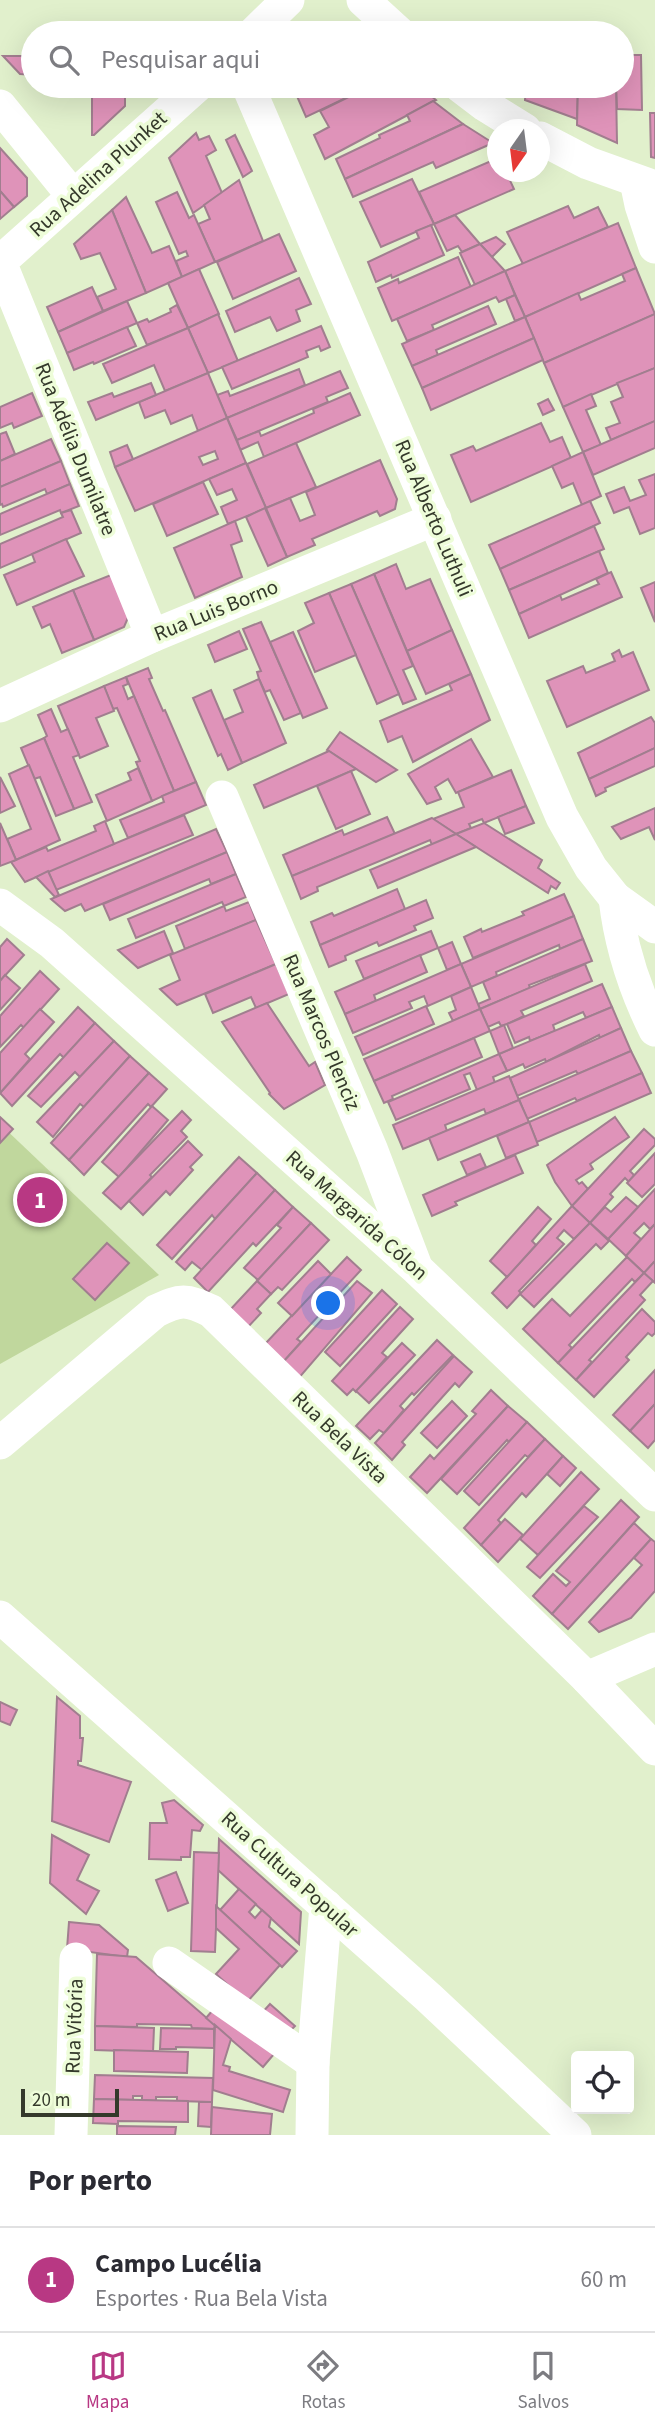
<!DOCTYPE html>
<html lang="pt">
<meta charset="utf-8">
<style>
body{margin:0;font-family:"Source Sans 3",sans-serif;background:#f2f2f3;color:#2b2b33}
.controls{position:absolute;right:21px;bottom:21px;display:grid;overflow:hidden;border-radius:7px;box-shadow:0 7px 28px #0002}
.controls button{width:63px;height:63px;display:grid;place-items:center;padding:0;border:0;border-bottom:2px solid #e1e1e2;background:#fff;color:#2b2b33;font:35px sans-serif}
.compass{position:absolute;left:487px;top:119px;width:63px;height:63px;border-radius:50%;background:#fff;box-shadow:0 7px 28px #0002;rotate:194deg}
.scale{position:absolute;left:21px;bottom:18px;width:98px;box-sizing:border-box;padding-left:7px;border:4px solid #34392b;border-top:0;font-size:19px;line-height:24px;white-space:nowrap;color:#34392b;-webkit-text-stroke:5px #eefdd9;paint-order:stroke}
.you{position:absolute;left:329px;top:1304px;width:24px;height:24px;margin:-18px;border:5px solid #fff;border-radius:50%;background:#1a73e8;box-shadow:0 0 0 10px #1a73e833}
.badge{display:grid;place-items:center;width:46px;height:46px;border-radius:50%;background:#b83883;color:#fff;font-size:23px;font-weight:700}
.pin{position:absolute;translate:-50% -50%;border:4px solid #fff;box-shadow:0 2px 7px #0006}
.list{margin:0;padding:0;list-style:none}
h2{display:flex;justify-content:space-between;align-items:center;height:91px;margin:0;padding:0 28px;font-size:30px}
h2 small{font-size:23px;font-weight:400;color:#7c7c81}
.list li{display:grid;grid-template-columns:46px 1fr auto;gap:21px;align-items:center;box-sizing:border-box;height:105px;padding:0 28px;border-top:2px solid #e1e1e2}
.list b{display:block;font-size:26px;white-space:nowrap}
.list p{margin:0;font-size:23px;white-space:nowrap;color:#7c7c81}
.list em{font-size:23px;font-style:normal;color:#7c7c81}
.icon{flex:none;width:38px;height:38px;fill:none;stroke:currentColor;stroke-width:2;stroke-linecap:round;stroke-linejoin:round}
.map{position:relative;flex:none;width:655px;height:2135px;overflow:hidden}
.search{position:absolute;background:#fff;box-shadow:0 7px 28px #0002;left:21px;right:21px;top:21px;height:77px;display:flex;align-items:center;gap:18px;box-sizing:border-box;padding:0 24px;border-radius:38px;color:#7c7c81;font-size:26px}
.sheet{height:196px;background:#fff}
nav{display:flex;justify-content:space-around;align-items:center;box-sizing:border-box;height:98px;border-top:2px solid #e1e1e2;background:#fff;font-size:19px;color:#7c7c81}
nav a{display:grid;justify-items:center;gap:4px}
nav .on{color:#b83883}
.map>svg:first-child{display:block}
.green{fill:#c0d79d}
.building{fill:#df93b9;stroke:#a17e8f;stroke-width:2;fill-rule:evenodd}
.lines{fill:none;stroke-linecap:round;stroke-linejoin:round}
.street{stroke:#fff;stroke-width:33}
.labels{text-anchor:middle;stroke-width:7;stroke-linejoin:round;paint-order:stroke}
.street-label{font-size:21px;fill:#34392b;stroke:#eefdd9}
</style>
<div class="map">
<svg width="655" height="2135" viewBox="0 0 655 2135">
<rect width="100%" height="100%" fill="#e1f0cc"/>
<polygon class="green" points="0,1124 159,1275 0,1364"/>
<g class="building">
<polygon points="622,55 641,55 642,110 617,109 616,86 622,86"/>
<polygon points="3,56 33,56 33,75 20,74"/>
<rect x="49" y="86" width="43" height="7"/>
<polygon points="92,86 132,86 132,93 125,93 125,106 94,135 92,135"/>
<polygon points="296,86 371,86 306,117 293,87"/>
<polygon points="371,86 419,86 436,100 325,159 314,135 329,127 320,111"/>
<polygon points="526,86 578,86 577,119 525,100"/>
<polygon points="578,86 616,86 617,143 577,125"/>
<polygon points="433,101 463,124 345,179 336,159 380,138 379,135 410,121 407,115"/>
<polygon points="650,113 655,113 655,158 651,157"/>
<polygon points="463,124 493,143 436,168 433,162 353,197 345,179"/>
<polygon points="196,133 199,140 209,136 216,150 206,156 222,193 193,213 169,158"/>
<polygon points="235,135 252,171 243,177 226,140"/>
<polygon points="0,148 27,178 27,196 14,207 0,191"/>
<polygon points="498,158 498,172 506,172 514,189 434,224 419,192"/>
<polygon points="412,179 434,224 381,247 360,202"/>
<polygon points="239,180 263,241 215,262 198,224 210,219 204,205"/>
<polygon points="0,191 14,207 0,219"/>
<polygon points="177,192 189,218 194,215 215,262 182,277 176,261 188,256 186,251 179,254 156,202"/>
<polygon points="126,197 152,253 169,246 182,277 146,293 112,210"/>
<polygon points="568,206 574,218 598,207 608,227 523,264 507,232"/>
<polygon points="112,210 146,293 103,311 97,297 116,289 100,253 81,259 74,244"/>
<polygon points="455,215 480,244 462,252 458,246 447,251 434,224"/>
<polygon points="618,223 636,268 525,317 505,271"/>
<polygon points="431,225 444,255 392,278 391,275 376,282 368,262 419,238 416,231"/>
<polygon points="279,234 296,271 233,299 217,262"/>
<polygon points="496,237 505,244 492,257 480,244"/>
<polygon points="480,244 505,271 475,285 460,253"/>
<polygon points="458,257 471,287 392,321 378,288 398,279 399,283"/>
<polygon points="636,268 655,314 544,363 525,317 578,293 581,300 625,281 622,274"/>
<polygon points="199,269 219,314 188,328 168,283"/>
<polygon points="505,271 515,295 499,302 496,297 432,325 434,330 407,341 397,319"/>
<polygon points="299,278 311,304 296,310 300,321 277,331 270,317 235,332 226,311"/>
<polygon points="92,287 103,311 58,332 47,307"/>
<polygon points="515,295 525,317 515,321 506,299"/>
<polygon points="127,301 137,323 67,353 58,332"/>
<polygon points="177,305 188,328 147,345 137,323 147,319 149,322 171,312 170,309"/>
<polygon points="488,306 496,324 436,350 438,355 412,366 402,344"/>
<polygon points="218,314 238,361 208,373 188,328"/>
<polygon points="655,314 655,368 563,407 544,363"/>
<polygon points="525,317 534,338 422,388 412,366"/>
<polygon points="321,326 330,347 321,351 319,346 306,351 308,357 232,389 222,367"/>
<polygon points="127,327 136,346 94,364 93,362 74,370 67,353"/>
<polygon points="188,328 208,373 165,391 154,365 112,383 103,364"/>
<polygon points="534,338 543,360 431,410 422,388"/>
<polygon points="655,368 655,421 611,440 606,428 620,423 611,402 623,397 617,383"/>
<polygon points="299,369 305,385 227,418 217,395 228,391 230,396"/>
<polygon points="340,371 348,388 326,397 328,402 237,440 227,418"/>
<polygon points="208,373 227,418 198,431 192,415 171,424 165,410 145,418 139,402"/>
<polygon points="151,383 156,395 96,420 88,402 112,393 114,397"/>
<polygon points="32,393 42,416 14,428 12,423 0,428 0,407"/>
<polygon points="350,393 360,415 264,457 258,442 240,450 237,440 259,431 261,436 314,413 313,409"/>
<polygon points="591,394 596,406 586,410 601,445 583,452 563,407"/>
<polygon points="548,399 554,410 543,415 538,404"/>
<path d="M227 418 246 463 135 511 115 467ZM215 451 218 459 203 465 199 457Z"/>
<polygon points="655,421 655,448 593,475 583,452"/>
<polygon points="541,423 550,442 562,437 571,458 471,502 451,455 473,446 476,451"/>
<polygon points="6,432 15,454 0,461 0,434"/>
<polygon points="51,439 61,461 0,487 0,461"/>
<polygon points="296,443 316,487 266,508 247,464"/>
<polygon points="127,445 133,459 115,467 110,452"/>
<polygon points="583,452 601,496 582,505 573,483 562,488 552,466"/>
<polygon points="380,460 397,499 395,509 380,516 377,511 312,539 315,545 287,557 266,508 290,498 300,521 315,515 306,492"/>
<polygon points="61,461 70,484 47,494 45,489 3,507 2,504 0,505 0,487"/>
<polygon points="246,463 266,508 228,524 221,507 237,500 232,489 217,495 209,479"/>
<polygon points="655,474 655,528 640,534 629,507 614,513 606,494 624,487 630,501 646,495 639,480"/>
<polygon points="203,482 218,514 167,536 153,504"/>
<polygon points="70,484 79,506 61,513 60,510 0,535 0,514"/>
<polygon points="590,501 600,523 500,569 489,545"/>
<polygon points="265,508 287,557 268,566 246,517"/>
<polygon points="71,510 81,533 0,568 0,544 63,517 61,513"/>
<polygon points="235,521 242,541 231,545 242,577 195,598 174,548"/>
<polygon points="594,526 604,549 509,590 500,569"/>
<polygon points="66,539 84,576 17,605 4,575 35,562 32,554"/>
<polygon points="599,551 608,573 519,614 509,590"/>
<polygon points="396,564 406,589 430,579 452,630 407,651 374,574"/>
<polygon points="611,572 622,597 529,638 519,614 560,595 562,600 599,584 596,579"/>
<polygon points="374,574 413,666 403,670 416,699 403,704 351,584"/>
<polygon points="111,575 130,613 124,627 94,640 73,590"/>
<polygon points="655,582 655,622 641,588"/>
<polygon points="351,584 399,694 377,704 329,593"/>
<polygon points="73,590 94,640 62,653 50,624 42,628 33,607"/>
<polygon points="329,593 356,655 315,672 298,631 314,623 305,603"/>
<polygon points="261,622 301,713 284,720 270,690 265,692 259,679 257,672 261,671 243,629"/>
<polygon points="452,630 471,674 426,694 407,651"/>
<polygon points="239,631 247,649 215,662 208,645"/>
<polygon points="293,632 327,708 303,718 270,642"/>
<polygon points="619,650 622,657 633,652 649,690 567,727 547,681 583,666 586,673 615,661 612,654"/>
<polygon points="148,668 152,678 149,679 163,711 165,710 196,782 174,791 126,677"/>
<polygon points="471,674 490,720 413,762 402,736 388,742 380,721 452,690 449,684"/>
<polygon points="126,677 128,684 123,686 128,699 134,696 174,791 152,801 136,762 140,761 117,708 113,709 104,686"/>
<polygon points="259,679 286,743 242,763 224,720 243,712 234,690"/>
<polygon points="104,686 114,711 96,718 108,746 80,758 58,706"/>
<polygon points="211,690 242,763 228,770 221,754 218,756 193,698"/>
<polygon points="51,709 61,732 68,729 79,755 73,757 92,802 74,809 44,738 47,736 38,715"/>
<polygon points="651,717 655,723 655,748 589,779 578,753"/>
<polygon points="340,732 397,770 376,782 329,751 327,750"/>
<polygon points="44,738 74,809 56,816 40,777 34,779 21,748"/>
<polygon points="471,739 493,777 456,793 448,779 435,787 441,799 427,804 408,774"/>
<polygon points="655,748 655,766 605,788 606,791 596,796 589,779"/>
<polygon points="329,751 356,769 264,808 254,785"/>
<polygon points="29,765 60,840 16,860 7,839 31,829 9,774"/>
<polygon points="138,768 152,801 107,821 96,795 131,780 128,773"/>
<polygon points="511,770 526,806 484,823 482,819 469,824 471,828 456,834 433,819 464,807 458,792"/>
<polygon points="351,771 370,814 336,829 317,786"/>
<polygon points="0,777 15,806 0,813"/>
<polygon points="196,782 206,805 128,838 120,820 164,802 162,796"/>
<polygon points="526,806 534,823 505,834 498,817"/>
<polygon points="655,808 655,840 649,827 621,839 612,827"/>
<polygon points="184,815 193,835 56,890 48,871"/>
<polygon points="387,817 395,834 292,876 283,855 342,830 344,835"/>
<polygon points="432,818 456,834 432,845 430,840 317,887 318,891 301,899 292,876"/>
<polygon points="105,821 114,844 25,882 11,862 46,847 48,851 96,831 94,826"/>
<polygon points="0,823 16,860 0,866"/>
<polygon points="484,823 542,860 538,868 560,883 556,889 551,886 548,893 456,834"/>
<polygon points="216,829 227,852 85,911 81,904 65,911 51,899"/>
<polygon points="456,834 476,847 378,888 370,870"/>
<polygon points="227,852 236,874 211,884 209,879 110,920 103,904"/>
<polygon points="48,871 59,895 55,897 36,877"/>
<polygon points="236,874 246,897 224,906 222,902 136,938 128,919"/>
<polygon points="397,889 405,909 320,945 311,922 332,913 334,916"/>
<polygon points="564,894 574,916 473,958 464,937 481,929 482,932 524,915 522,912"/>
<polygon points="426,900 433,918 414,926 416,930 379,946 377,942 345,956 346,960 329,967 320,945"/>
<polygon points="249,902 256,920 185,949 176,926 224,906 226,911"/>
<polygon points="574,916 583,939 560,949 559,945 496,972 497,976 471,987 461,964"/>
<polygon points="256,920 276,964 177,1005 160,989 180,980 170,955"/>
<polygon points="164,931 173,953 138,968 118,950"/>
<polygon points="431,931 438,948 364,979 356,961"/>
<polygon points="7,939 24,955 0,981 0,947"/>
<polygon points="583,939 592,961 529,985 530,988 480,1009 478,1004 490,999 483,982"/>
<polygon points="452,942 461,964 447,970 438,948"/>
<polygon points="420,955 427,972 374,995 376,1001 345,1014 335,992"/>
<polygon points="276,964 289,994 256,1008 251,997 213,1013 205,994"/>
<polygon points="461,964 471,987 428,1006 424,996 409,1002 412,1008 353,1033 345,1014"/>
<polygon points="585,964 592,981 521,1011 524,1016 507,1024 501,1026 499,1022 488,1027 480,1009"/>
<polygon points="40,971 59,989 24,1028 21,1025 0,1047 0,1016"/>
<polygon points="5,975 20,988 0,1010 0,981"/>
<polygon points="602,984 612,1007 586,1018 583,1012 553,1025 555,1031 530,1041 529,1037 515,1043 507,1024"/>
<polygon points="471,987 480,1009 453,1021 449,1013 456,1010 451,996"/>
<polygon points="267,1003 309,1066 315,1062 325,1085 284,1109 269,1094 270,1093 222,1022"/>
<polygon points="426,1006 434,1024 363,1055 355,1037"/>
<polygon points="78,1007 95,1023 64,1058 60,1054 12,1106 0,1093"/>
<polygon points="612,1007 621,1028 600,1038 599,1035 546,1062 545,1059 525,1068 523,1064 507,1071 499,1054"/>
<polygon points="40,1009 54,1022 25,1054 30,1059 0,1093 0,1053"/>
<polygon points="480,1009 490,1031 374,1081 364,1059"/>
<polygon points="95,1023 114,1041 80,1077 75,1072 41,1107 28,1096"/>
<polygon points="504,1025 513,1048 499,1054 490,1031"/>
<polygon points="621,1028 631,1051 578,1074 576,1071 517,1096 510,1078"/>
<polygon points="474,1038 482,1057 392,1096 393,1099 384,1103 374,1081"/>
<polygon points="114,1041 130,1056 84,1107 80,1104 53,1137 37,1122"/>
<polygon points="631,1051 642,1073 577,1101 575,1098 527,1119 519,1099"/>
<polygon points="499,1054 507,1071 493,1077 495,1083 477,1090 470,1073 464,1075 470,1089 396,1120 388,1102"/>
<polygon points="130,1056 149,1073 69,1160 51,1143"/>
<polygon points="149,1073 167,1089 151,1107 148,1104 84,1175 69,1160"/>
<polygon points="642,1073 651,1093 537,1142 529,1122"/>
<polygon points="509,1076 519,1100 486,1114 484,1109 445,1125 447,1131 403,1149 393,1125"/>
<polygon points="519,1100 529,1122 438,1160 429,1138"/>
<polygon points="152,1106 168,1120 119,1177 102,1162"/>
<polygon points="182,1111 191,1120 181,1131 187,1137 150,1175 152,1177 121,1209 103,1193"/>
<polygon points="0,1117 13,1129 0,1143"/>
<polygon points="615,1117 629,1137 590,1164 593,1169 576,1180 579,1184 582,1182 588,1189 572,1206 555,1182 547,1165"/>
<polygon points="529,1122 538,1145 506,1158 497,1136"/>
<polygon points="644,1129 655,1139 655,1145 630,1171 634,1175 629,1182 625,1178 610,1194 613,1197 590,1223 572,1206"/>
<polygon points="188,1141 202,1155 190,1167 193,1170 170,1195 166,1191 143,1215 129,1201"/>
<polygon points="655,1153 655,1184 642,1197 627,1183"/>
<polygon points="480,1154 486,1167 467,1175 461,1162"/>
<polygon points="515,1155 523,1173 455,1202 457,1205 432,1216 423,1195"/>
<polygon points="239,1157 257,1173 215,1219 212,1215 172,1259 157,1245"/>
<polygon points="257,1173 275,1190 202,1270 192,1262 185,1270 176,1262"/>
<polygon points="655,1189 655,1224 650,1229 644,1223 634,1233 641,1239 626,1256 608,1239"/>
<polygon points="275,1190 293,1207 256,1246 253,1243 208,1292 194,1278"/>
<polygon points="626,1197 638,1207 608,1239 590,1223 605,1207 611,1212"/>
<polygon points="572,1206 590,1223 574,1239 564,1230 557,1238 564,1244 519,1291 521,1293 507,1308 492,1293"/>
<polygon points="293,1207 311,1223 258,1280 244,1268 281,1228 277,1225"/>
<polygon points="538,1207 551,1219 532,1241 536,1245 507,1277 490,1261"/>
<polygon points="311,1223 329,1240 282,1290 278,1287 271,1294 257,1281"/>
<polygon points="590,1223 609,1241 601,1249 596,1244 534,1307 520,1294"/>
<polygon points="655,1224 655,1261 644,1273 626,1256"/>
<polygon points="107,1243 129,1263 95,1300 73,1279"/>
<polygon points="347,1257 361,1270 297,1339 301,1342 284,1361 265,1344"/>
<polygon points="627,1257 644,1273 635,1282 632,1279 569,1345 572,1348 558,1363 523,1329 552,1299 570,1316"/>
<polygon points="318,1261 331,1274 292,1316 278,1303"/>
<polygon points="655,1261 655,1283 644,1273"/>
<polygon points="644,1273 653,1281 640,1295 645,1300 589,1360 592,1362 576,1380 558,1363"/>
<polygon points="257,1281 271,1294 257,1309 261,1313 247,1328 229,1311"/>
<polygon points="357,1281 372,1293 298,1379 284,1361"/>
<polygon points="382,1290 397,1304 340,1366 325,1352"/>
<polygon points="400,1307 413,1319 382,1353 387,1357 356,1392 353,1389 347,1395 332,1381"/>
<polygon points="642,1309 655,1322 655,1333 652,1336 648,1333 626,1357 629,1360 594,1397 576,1380"/>
<polygon points="437,1340 453,1355 414,1395 412,1393 400,1406 404,1410 384,1433 379,1430 370,1439 356,1426"/>
<polygon points="402,1343 415,1355 369,1403 356,1391"/>
<polygon points="454,1356 472,1372 459,1387 455,1383 402,1442 405,1445 392,1460 375,1443"/>
<polygon points="655,1370 655,1404 630,1431 613,1415"/>
<polygon points="491,1390 508,1406 427,1493 410,1477 430,1455 434,1459 476,1414 472,1411"/>
<polygon points="452,1401 467,1416 437,1448 421,1433"/>
<polygon points="655,1404 655,1440 648,1448 630,1431"/>
<polygon points="508,1406 527,1422 509,1442 507,1440 457,1494 441,1479"/>
<polygon points="527,1422 545,1439 528,1457 525,1455 479,1505 464,1491"/>
<polygon points="545,1439 563,1456 526,1497 522,1493 498,1520 501,1523 481,1545 464,1528"/>
<polygon points="563,1456 576,1468 560,1486 547,1474"/>
<polygon points="581,1472 599,1489 538,1555 520,1539"/>
<polygon points="621,1500 639,1517 552,1614 533,1596 553,1574 566,1586 570,1582 556,1571"/>
<polygon points="584,1506 598,1517 540,1578 527,1567"/>
<polygon points="505,1519 523,1535 498,1562 481,1545"/>
<polygon points="634,1523 651,1539 568,1629 552,1614"/>
<polygon points="651,1539 655,1542 655,1591 631,1618 599,1632 589,1622 642,1565 634,1558"/>
<polygon points="57,1697 80,1716 80,1738 83,1738 81,1761 78,1761 78,1765 131,1782 109,1842 52,1821"/>
<polygon points="0,1702 17,1710 10,1725 0,1721"/>
<polygon points="174,1800 203,1825 200,1831 192,1830 190,1857 181,1857 181,1860 149,1859 150,1823 167,1823 162,1803"/>
<polygon points="52,1835 89,1855 77,1880 99,1891 86,1914 50,1883"/>
<polygon points="219,1839 301,1912 299,1944 218,1870"/>
<polygon points="194,1852 219,1853 215,1952 191,1951"/>
<polygon points="176,1872 188,1903 168,1911 156,1880"/>
<polygon points="239,1889 256,1904 249,1912 255,1918 262,1910 271,1918 269,1927 297,1951 282,1967 220,1910"/>
<polygon points="216,1906 280,1965 247,2002 216,1974 239,1949 216,1928"/>
<polygon points="69,1922 99,1925 128,1950 127,1957 67,1949"/>
<polygon points="97,1954 136,1957 215,2025 214,2029 192,2028 191,2025 137,2024 137,2027 95,2026"/>
<polygon points="219,2003 274,2054 263,2067 206,2018"/>
<polygon points="270,2004 295,2026 285,2036 261,2014"/>
<polygon points="215,2025 231,2039 223,2065 230,2067 229,2071 290,2090 283,2112 213,2090"/>
<polygon points="95,2026 154,2028 153,2052 95,2050"/>
<polygon points="161,2028 214,2029 214,2048 176,2047 176,2049 160,2049"/>
<polygon points="114,2050 188,2052 187,2073 114,2071"/>
<polygon points="95,2075 213,2078 212,2102 177,2101 177,2097 156,2097 156,2101 142,2100 142,2096 133,2096 133,2100 94,2099"/>
<polygon points="94,2099 188,2101 188,2122 118,2121 118,2124 93,2123"/>
<polygon points="199,2102 212,2102 211,2127 198,2126"/>
<polygon points="212,2107 272,2114 270,2135 211,2135"/>
<polygon points="117,2126 176,2127 175,2135 117,2135"/>
</g>
<g class="lines">
<g class="street">
<polyline points="363,0 399,33"/>
<polyline points="254,33 288,0"/>
<polyline points="248,86 562,817 591,868 615,898 655,927"/>
<polyline points="460,86 485,105 525,130"/>
<polyline points="0,106 73,196"/>
<polyline points="540,138 588,163 655,187"/>
<polyline points="636,181 641,205 655,247"/>
<polyline points="152,636 0,262 197,86"/>
<polyline points="0,706 152,636 435,519"/>
<polyline points="222,797 372,1151 415,1264"/>
<path d="M615 898C620 943 635 990 655 1030"/>
<polyline points="0,905 52,943 417,1269 655,1495"/>
<path d="M0 1443 156 1311C181 1299 186 1299 211 1311L587 1678 655 1749"/>
<polyline points="0,1617 428,1997 575,2135"/>
<polyline points="587,1678 655,1649"/>
<polyline points="169,1963 313,2063"/>
<polyline points="71,2135 76,1959"/>
<polyline points="312,2135 313,2063 326,1906"/>
</g>
</g>
<g class="labels">
<g class="street-label">
<text transform="translate(98 174) rotate(-42)" y="7">Rua Adelina Plunket</text>
<text transform="translate(76 449) rotate(68)" y="7">Rua Adélia Dumilatre</text>
<text transform="translate(434 518) rotate(67)" y="7">Rua Alberto Luthuli</text>
<text transform="translate(216 610) rotate(-22)" y="7">Rua Luis Borno</text>
<text transform="translate(322 1032) rotate(67)" y="7">Rua Marcos Plenciz</text>
<text transform="translate(357 1215) rotate(42)" y="7">Rua Margarida Cólon</text>
<text transform="translate(340 1437) rotate(44)" y="7">Rua Bela Vista</text>
<text transform="translate(290 1874) rotate(42)" y="7">Rua Cultura Popular</text>
<text transform="translate(74 2026) rotate(-88)" y="7">Rua Vitória</text>
</g>
</g>
</svg>
<div class="controls">
<button><svg class="icon" aria-label="locate" viewBox="0 0 24 24"><circle cx="12" cy="12" r="6"/><path d="M12 2v4M12 18v4M2 12h4M18 12h4"/></svg></button>
</div>
<svg class="compass" viewBox="-18 -18 36 36"><path d="M0-13l5 13h-10z" fill="#e53935"/><path d="M0 13l5-13h-10z" fill="#7c7c81"/></svg>
<div class="scale">20 m</div>
<div class="you"></div>
<div class="pin badge" style="left:40px;top:1200px">1</div>
<div class="search"><svg class="icon" aria-label="search" viewBox="0 0 24 24"><circle cx="10" cy="10" r="6"/><path d="M15 15l6 6"/></svg>Pesquisar aqui</div>
</div>
<section class="sheet">
<h2>Por perto<small></small></h2>
<ul class="list">
<li><span class="badge">1</span><div><b>Campo Lucélia</b><p>Esportes · Rua Bela Vista</p></div><em>60 m</em></li>
</ul>
</section>
<nav>
<a class="on"><svg class="icon" aria-label="map" viewBox="0 0 24 24"><path d="M3 6l6-2 6 2 6-2v14l-6 2-6-2-6 2zM9 4v14M15 6v14"/></svg>Mapa</a>
<a><svg class="icon" aria-label="directions" viewBox="0 0 24 24"><path d="M12 3l9 9-9 9-9-9zM9 14v-3h6M13 9l2 2-2 2"/></svg>Rotas</a>
<a><svg class="icon" aria-label="saved" viewBox="0 0 24 24"><path d="M7 4h10v16l-5-4-5 4z"/></svg>Salvos</a>
</nav>
